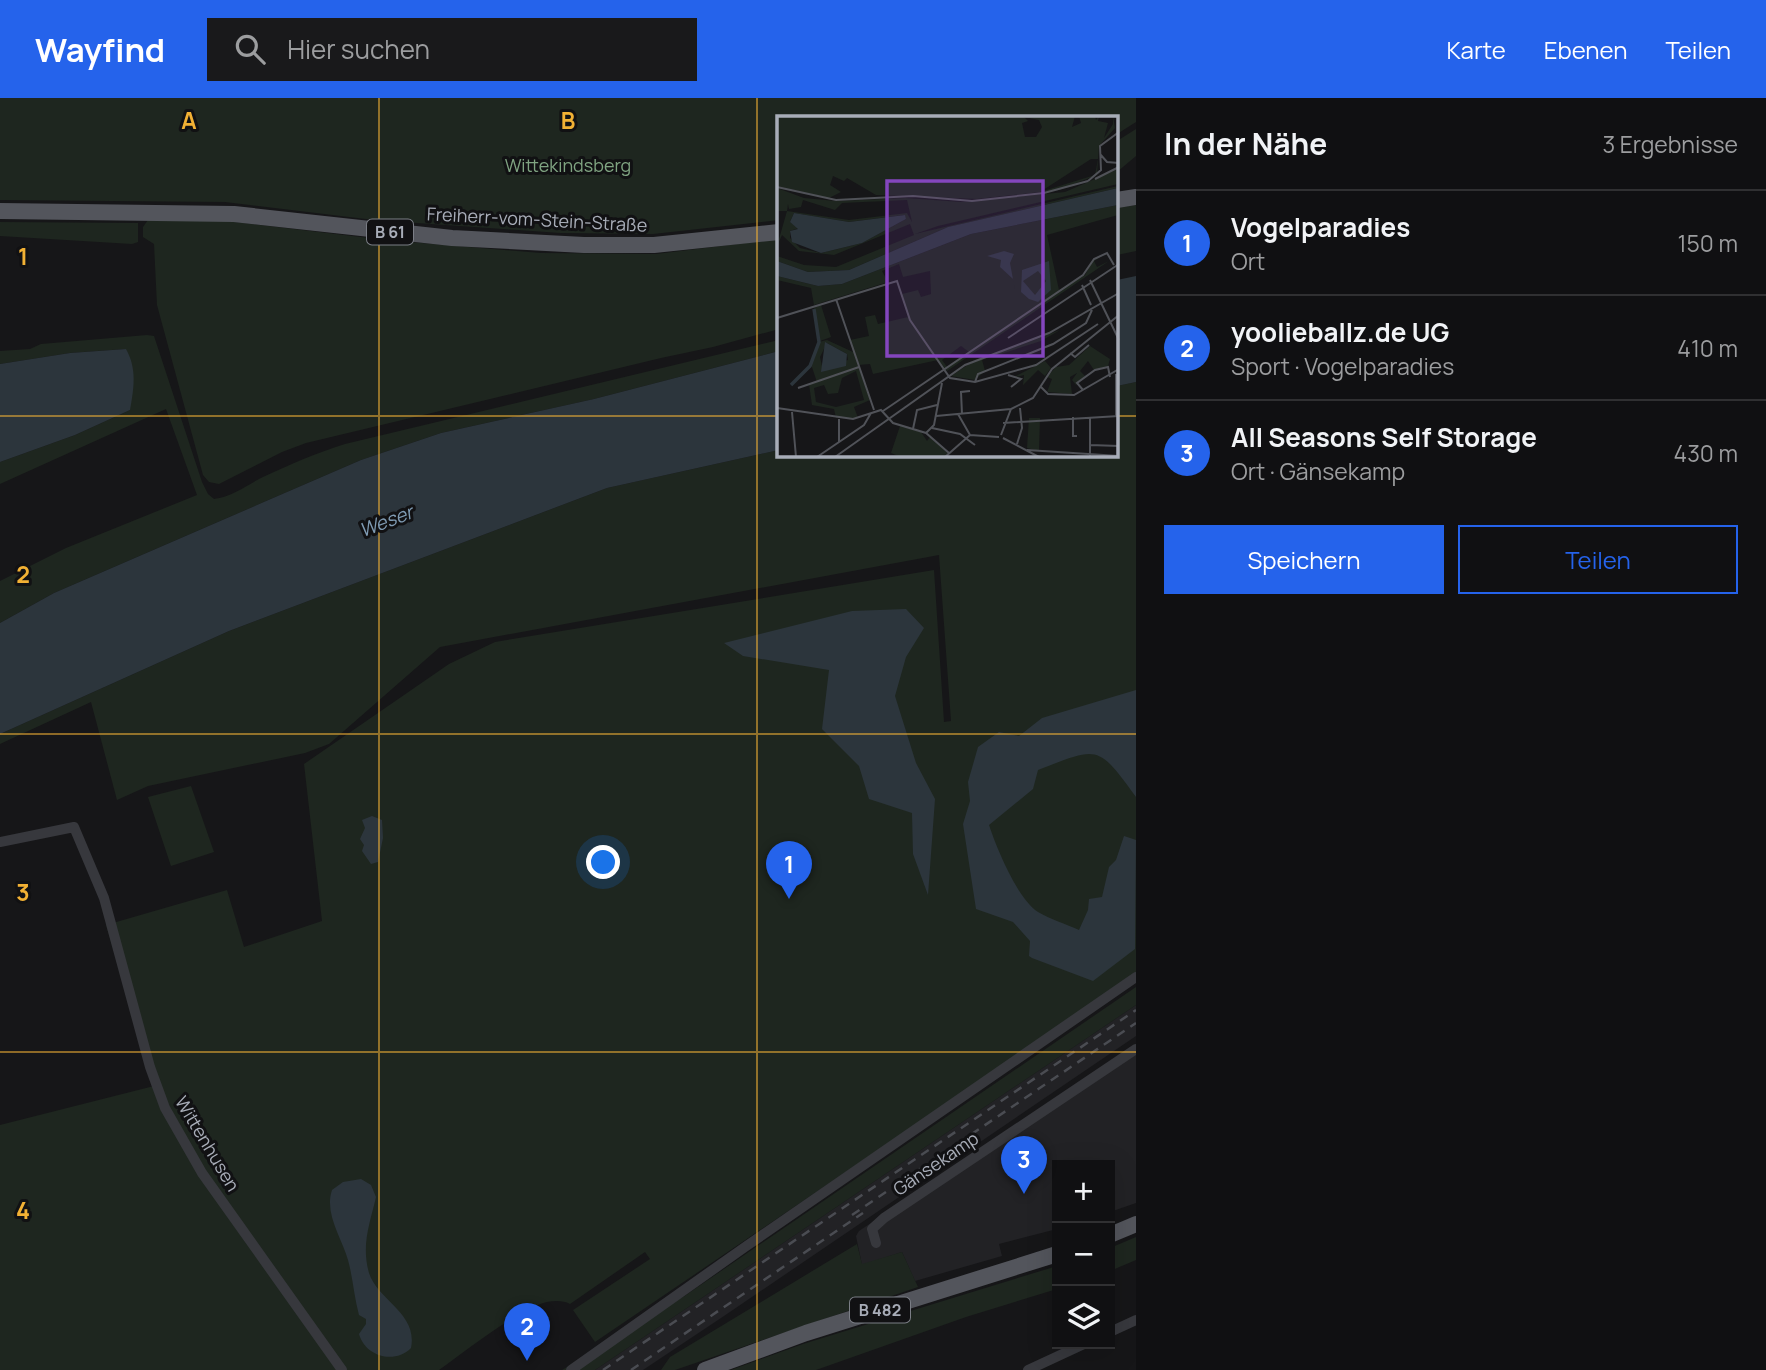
<!DOCTYPE html>
<html lang="de">
<meta charset="utf-8">
<style>
body{margin:0;font-family:Manrope,sans-serif;background:#19191b;color:#f1f3f6}
.controls{position:absolute;right:21px;bottom:21px;display:grid;overflow:hidden;border-radius:0px;box-shadow:0 7px 28px #0002}
.controls button{width:63px;height:63px;display:grid;place-items:center;padding:0;border:0;border-bottom:2px solid #303032;background:#101012;color:#f1f3f6;font:35px sans-serif}
.you{position:absolute;left:604px;top:765px;width:24px;height:24px;margin:-18px;border:5px solid #fff;border-radius:50%;background:#1a73e8;box-shadow:0 0 0 10px #1a73e833}
.badge{display:grid;place-items:center;width:46px;height:46px;border-radius:50%;background:#2563eb;color:#fff;font-size:23px;font-weight:700}
.pin{position:absolute;translate:-50% -58px;filter:drop-shadow(0 2px 4px #0008)}
.pin::after{content:'';position:absolute;top:37px;width:24px;height:21px;background:inherit;clip-path:polygon(0 0,100% 0,50% 100%)}
.list{margin:0;padding:0;list-style:none}
h2{display:flex;justify-content:space-between;align-items:center;height:91px;margin:0;padding:0 28px;font-size:30px}
h2 small{font-size:23px;font-weight:400;color:#9c9d9f}
.list li{display:grid;grid-template-columns:46px 1fr auto;gap:21px;align-items:center;box-sizing:border-box;height:105px;padding:0 28px;border-top:2px solid #303032}
.list b{display:block;font-size:26px;white-space:nowrap}
.list p{margin:0;font-size:23px;white-space:nowrap;color:#9c9d9f}
.list em{font-size:23px;font-style:normal;color:#9c9d9f}
.actions{display:flex;gap:14px;padding:21px 28px}
.actions a{flex:1;padding:16px 0;border:2px solid #2563eb;border-radius:0px;text-align:center;font-size:24px;color:#2563eb}
.actions .main{background:#2563eb;color:#fff}
.icon{flex:none;width:38px;height:38px;fill:none;stroke:currentColor;stroke-width:2;stroke-linecap:round;stroke-linejoin:round}
.map{position:relative;flex:none;width:1136px;height:1272px;overflow:hidden}
header{display:flex;align-items:center;gap:42px;box-sizing:border-box;height:98px;padding:0 35px;background:#2563eb;color:#fff}
header strong{font-size:33px}
nav{display:flex;gap:38px;margin-inline-start:auto;font-size:24px}
.search{width:490px;height:63px;background:#19191b;display:flex;align-items:center;gap:18px;box-sizing:border-box;padding:0 24px;border-radius:0px;color:#9c9d9f;font-size:26px}
main{display:flex}
aside{flex:1;background:#101012}
.map>svg:first-child{display:block}
.built{fill:#222225}
.green{fill:#1e261f}
.water{fill:#2c353c}
.lines{fill:none;stroke-linecap:round;stroke-linejoin:round}
.street{stroke:#37383d;stroke-width:10}
.primary{stroke:#53555c;stroke-width:16}
.rail{stroke:#4a4c52;stroke-width:2.5;stroke-dasharray:9 7;stroke-linecap:butt}
.grid{fill:none;stroke:#f2b134;stroke-width:2;stroke-opacity:0.55}
.labels{text-anchor:middle;stroke-width:6;stroke-linejoin:round;paint-order:stroke}
.shield{fill:#111113;stroke:#7b7e86;stroke-width:2}
.shield-label{font-size:16px;font-weight:bold;fill:#a8adb8}
.park-label{font-size:18px;fill:#7fa381;stroke:#111113}
.street-label{font-size:18px;fill:#a8adb8;stroke:#111113}
.water-label{font-size:19px;font-style:italic;fill:#7f9bb3;stroke:#111113}
.inset-river{fill:none;stroke:#2c353c;stroke-width:3.5}
.inset-road{fill:none;stroke:#505258;stroke-width:2}
.view{fill:#8446be;fill-opacity:0.15;stroke:#8446be;stroke-width:3.5}
.inset-edge{fill:none;stroke:#a8adb8;stroke-width:3.5}
.grid-label{font-size:23px;text-anchor:middle;font-weight:bold;fill:#f2b134;stroke:#111113;stroke-width:6;stroke-linejoin:round;paint-order:stroke}
</style>
<header>
<strong>Wayfind</strong>
<div class="search"><svg class="icon" aria-label="search" viewBox="0 0 24 24"><circle cx="10" cy="10" r="6"/><path d="M15 15l6 6"/></svg>Hier suchen</div>
<nav><a>Karte</a><a>Ebenen</a><a>Teilen</a></nav>
</header>
<main>
<div class="map">
<svg width="1136" height="1272" viewBox="0 0 1136 1272">
<rect width="100%" height="100%" fill="#161618"/>
<g class="built">
<polygon points="1136,907 1136,938 724,1218 643,1272 595,1272"/>
<polygon points="1136,946 1136,1105 1110,1114 1110,1067 1057,1067 1057,1131 999,1146 1002,1158 915,1183 902,1154 862,1167 856,1138 859,1133"/>
</g>
<g class="green">
<polygon points="0,0 1136,0 1136,24 1117,36 1117,19 779,19 779,122 653,136 560,135 374,122 225,104 0,102"/>
<polygon points="1136,31 1136,58 1117,74 1117,43"/>
<polygon points="1136,107 1136,153 1117,157 1117,110"/>
<polygon points="148,122 226,123 386,142 541,155 656,156 779,141 779,231 713,249 661,260 306,345 282,354 219,386 209,384 203,377 157,207 154,146 143,139 143,129"/>
<polygon points="0,124 138,125 138,144 132,146 0,138"/>
<path d="M147 237 154 238 202 384 208 396 214 401C232 399 247 387 263 379 291 366 316 355 345 346L779 242V253L594 301 441 335 361 362 54 495 0 525V483L66 450 197 397 166 311 0 386V364L75 337 130 312 126 251 70 255 0 266V253L30 251 41 246Z"/>
<path d="M1136 284V877L595 1244 573 1212 650 1161 645 1154 570 1206C561 1201 547 1203 538 1207 506 1221 468 1251 439 1272H0V1027L154 988 106 827 227 792 244 849 322 823 304 666 449 566 495 544 934 472 944 624 951 623 939 457 440 549 329 646 305 655 148 688 117 702 91 604 0 646V636L229 533 607 390 779 352V357H1117V288Z"/>
<polygon points="191,688 214,754 171,768 148,699"/>
<polygon points="1136,889 1136,907 595,1272 562,1272 686,1197"/>
<polygon points="1136,1139 1136,1162 1110,1173 1110,1150"/>
<polygon points="857,1146 862,1166 902,1154 918,1189 675,1272 661,1272 670,1259"/>
<polygon points="1057,1168 1057,1191 966,1219 816,1272 731,1272 803,1246"/>
</g>
<g class="water">
<polygon points="1136,178 1136,284 1117,288 1117,182"/>
<path d="M126 251C137 271 134 289 130 312L75 337 0 364V266L70 255Z"/>
<polygon points="779,253 779,352 607,390 229,533 0,636 0,525 54,495 361,362 441,335 594,301"/>
<polygon points="906,511 924,530 906,559 895,598 916,665 935,701 928,797 913,756 912,715 869,701 859,668 822,631 829,572 743,558 724,545 852,513"/>
<path d="M1136 592V699C1097 645 1098 649 1038 672L1033 691 989 727C997 751 1017 800 1038 814 1050 821 1066 826 1079 832L1088 812 1089 801 1102 799 1109 769 1116 762 1124 738 1136 742 1135 851 1093 883 1032 860 1029 858 1030 843 1013 824 976 811 963 726 970 703 968 684 978 649 999 634 1019 638 1042 620Z"/>
<polygon points="372,718 382,722 383,740 378,764 371,766 362,753 364,747 360,741 365,730 362,722"/>
<path d="M361 1081 371 1087 376 1099C370 1125 361 1147 369 1175 378 1203 418 1215 411 1250 394 1267 365 1258 359 1236L366 1226V1221L359 1217C354 1199 353 1180 348 1162 342 1140 324 1116 332 1092L343 1084Z"/>
</g>
<g class="lines">
<g class="street">
<polyline points="0,744 74,729 104,800 150,969 165,1010 202,1075 342,1272"/>
<polyline points="876,1145 872,1131 884,1120 1136,951"/>
<polyline points="1110,1234 1136,1222"/>
<polyline points="571,1272 745,1149 1136,879"/>
<polyline points="1028,1272 1084,1246"/>
</g>
<g class="primary">
<polyline points="1117,102 1136,99"/>
<polyline points="0,113 234,116 452,140 584,147 654,147 779,134"/>
<polyline points="1110,1137 1136,1126"/>
<polyline points="705,1272 806,1235 1057,1156"/>
</g>
<g class="rail">
<polyline points="852,1117 1136,925"/>
<polyline points="603,1272 1136,912"/>
<polyline points="631,1272 863,1115"/>
</g>
</g>
<path class="grid" d="M379 0V1272M757 0V1272M0 318H779M1117 318H1136M0 636H1136M0 954H1136"/>
<g class="labels">
<g class="shield">
<rect x="367" y="121.5" width="46" height="25" rx="5"/>
<rect x="850" y="1199.5" width="60" height="25" rx="5"/>
</g>
<g class="shield-label">
<text x="390" y="140">B 61</text>
<text x="880" y="1218">B 482</text>
</g>
<g class="park-label">
<text x="568" y="74">Wittekindsberg</text>
</g>
<g class="street-label">
<text transform="translate(537 122) rotate(3)" y="6">Freiherr-vom-Stein-Straße</text>
<text transform="translate(207 1046) rotate(59)" y="6">Wittenhusen</text>
<text transform="translate(936 1066) rotate(-34)" y="6">Gänsekamp</text>
</g>
<g class="water-label">
<text transform="translate(386 423) rotate(-21)" y="7">Weser</text>
</g>
</g>
<g transform="translate(777 18)">
<rect width="341" height="341" fill="#161618"/>
<path d="M0 0H298L295 11 304 7 302 0H318L319 4 322 0 321 5 331 7 327 22 336 8V0L338 12 322 30 320 59 282 74 200 83 99 79 70 62 67 65 56 60 53 69 64 76 52 82 0 70ZM247 1 262 4 265 11 259 21H248L245 7 251 5ZM314 43H321L318 59 263 76ZM341 53V68L161 110 138 118 341 70V72L171 111 72 154 31 156 0 145V140L27 149 59 151 137 119 133 108 57 139 22 135 5 119 0 130 10 95H0V72L27 82 59 85 129 82 185 86 288 76ZM26 84 58 94 65 87 130 84 135 106 130 97 72 104 10 95 11 88 12 93 24 91ZM17 97 72 106 127 99 129 103 85 127 44 137 23 132 13 122V115L22 112 13 106ZM341 89V99L270 119 282 174 308 159 316 144 327 139 317 145 320 151 332 145 170 255 161 244 96 258 93 248 81 249 93 284 77 291 81 302H59L57 293 35 289 32 268 40 266 34 248 41 226 50 224 76 236 73 224 92 220 88 201 98 199 101 208 131 201 125 178 141 174 144 181 154 178 153 155 126 161 122 148 105 155 111 166 37 189 34 172 0 164V160L41 170 65 168 194 118ZM50 227 70 238 71 244 45 250 43 241ZM184 230 192 236 170 251 165 244ZM79 255 87 284 59 291 39 286 37 272 47 269 51 278 61 277 65 262ZM44 189 54 221 43 225 37 192ZM283 214 264 225 205 244 208 255 198 264 174 260 192 248ZM313 230 333 243 331 250 317 254 311 245 303 255 308 260 299 269 295 264 300 257 293 261 295 278 270 276 275 263 270 261 279 251 292 249ZM268 245 274 252 268 260 261 254 246 269 247 259 235 262ZM252 302H263L262 335 250 332ZM123 310 144 316 150 325 153 321 171 337 166 341H124L114 337Z" fill="#1e261f" fill-rule="evenodd"/>
<path d="M341 72V89L194 118 65 168 41 170 0 160V145L31 156 72 154 171 111ZM17 97 72 106 128 99 129 103 85 127 44 137 15 126 13 115 21 113 13 106ZM227 135 237 138 233 147 238 174 236 163 223 151 224 144 210 140ZM272 145 274 174 261 186 252 183 244 176 245 154ZM261 155 269 165 258 179 246 165ZM48 226 70 238 69 250 44 256Z" fill="#2c353c" fill-rule="evenodd"/>
<path class="inset-river" d="M14 269 33 250 42 226 37 193"/>
<path class="inset-road" d="M323 38 330 46 342 47M318 63 342 51M311 65 324 54 323 30 342 16M0 71 59 84 136 80 195 85 267 77 311 65M313 164 342 224M305 169 314 189M59 183 97 294M0 202 120 165 133 204 173 262 198 266 259 249 321 208M231 222 342 148M293 237 298 241 312 229M339 258V300M231 259 244 263 234 271M198 266 201 258 276 228 309 207 315 194M264 271 271 278 297 279 342 253M21 272 82 251M306 274 300 267 318 254 331 251 333 261M0 292 76 303 104 294 116 307 149 317 172 337M106 295 306 159 317 143 330 137 337 149M15 296 19 341M181 298 193 319M185 298 184 276 193 275M159 300 234 293M296 301V320H300M62 303V326M226 307 342 300M155 312 183 318 198 329M136 313 140 294 160 289M149 317 157 309 165 267M224 319 234 293 256 282 275 253 342 199M226 322 262 341M240 328 245 312 243 292M313 329 342 330M250 334 342 340M40 341 87 309 94 297M58 341 188 249 272 217 342 177M168 341 193 319 222 321M313 341V301"/>
<path class="view" d="M110 65H266V240H110Z"/>
<rect width="341" height="341" class="inset-edge"/>
</g>
<g class="grid-label">
<text x="189" y="31">A</text>
<text x="568" y="31">B</text>
<text x="23" y="167">1</text>
<text x="23" y="485">2</text>
<text x="23" y="803">3</text>
<text x="23" y="1121">4</text>
</g>
</svg>
<div class="controls">
<button>+</button>
<button>−</button>
<button><svg class="icon" aria-label="layers" viewBox="0 0 24 24"><path d="M12 4l9 5-9 5-9-5zM3 14l9 5 9-5"/></svg></button>
</div>
<div class="you"></div>
<div class="pin badge" style="left:789px;top:801px">1</div>
<div class="pin badge" style="left:527px;top:1263px">2</div>
<div class="pin badge" style="left:1024px;top:1096px">3</div>
</div>
<aside>
<h2>In der Nähe<small>3 Ergebnisse</small></h2>
<ul class="list">
<li><span class="badge">1</span><div><b>Vogelparadies</b><p>Ort</p></div><em>150 m</em></li>
<li><span class="badge">2</span><div><b>yoolieballz.de UG</b><p>Sport · Vogelparadies</p></div><em>410 m</em></li>
<li><span class="badge">3</span><div><b>All Seasons Self Storage</b><p>Ort · Gänsekamp</p></div><em>430 m</em></li>
</ul>
<div class="actions"><a class="main">Speichern</a><a>Teilen</a></div>
</aside>
</main>
